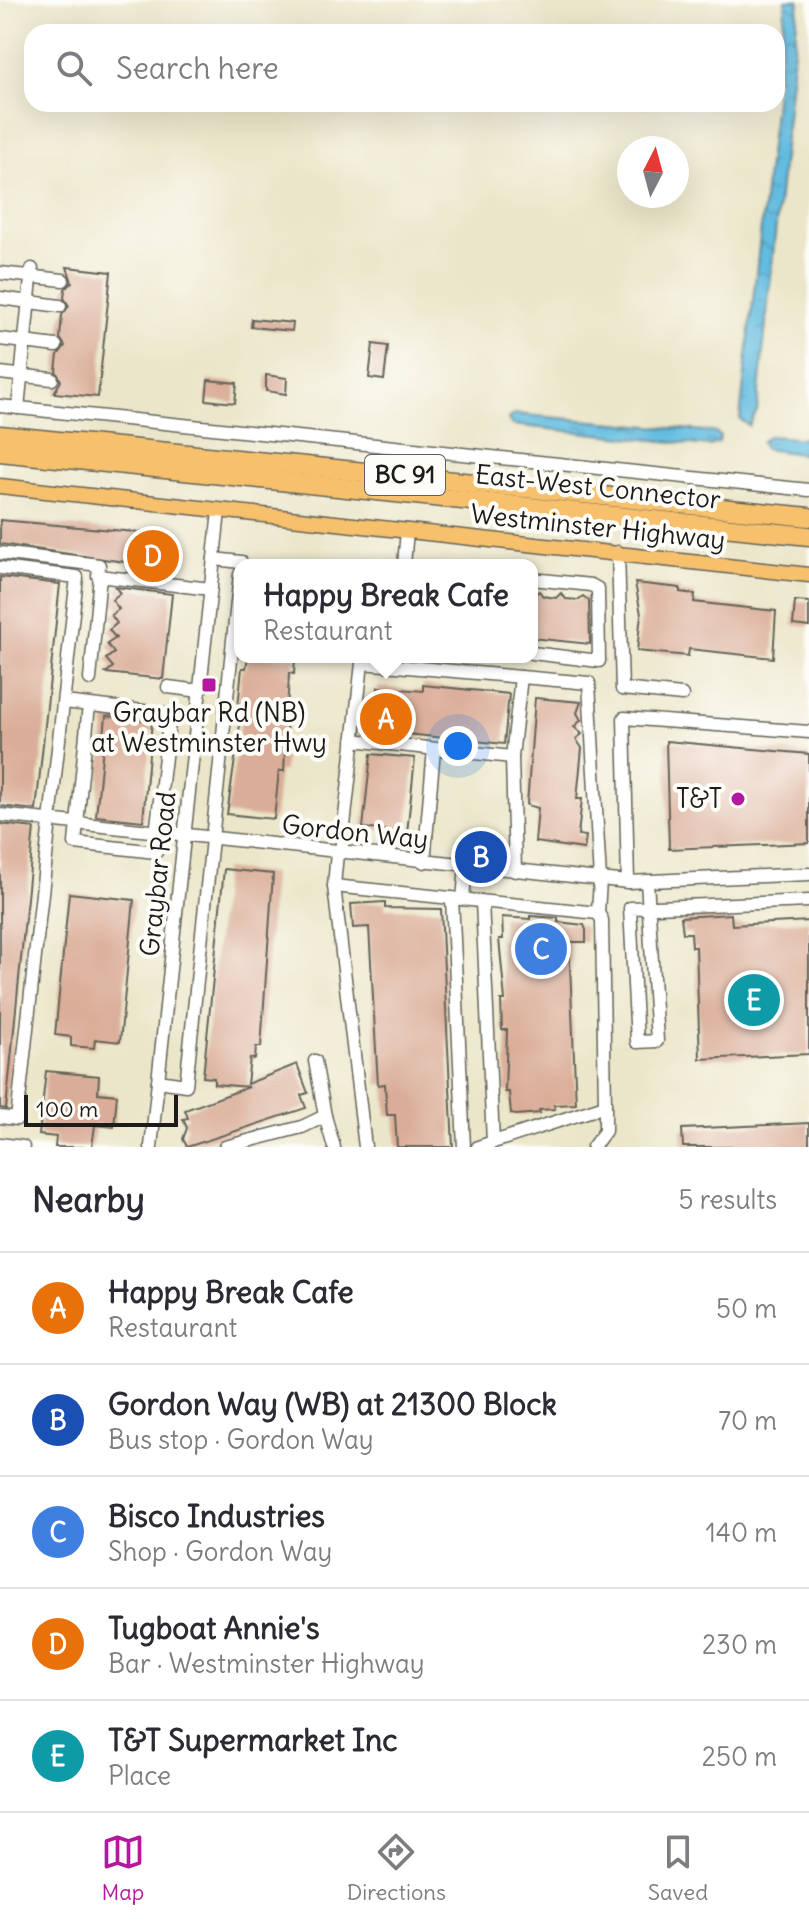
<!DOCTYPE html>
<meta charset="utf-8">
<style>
body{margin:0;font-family:Delius,sans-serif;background:#f7f7f7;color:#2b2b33}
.compass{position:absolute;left:617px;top:136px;width:72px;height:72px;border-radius:50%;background:#fff;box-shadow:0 8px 32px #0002;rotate:6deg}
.scale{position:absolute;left:24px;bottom:20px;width:154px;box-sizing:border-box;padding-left:8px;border:4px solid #1c1c1c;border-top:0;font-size:22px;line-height:28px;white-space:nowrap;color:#1c1c1c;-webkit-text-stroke:6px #fdfcf7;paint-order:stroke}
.you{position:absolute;left:458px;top:746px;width:28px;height:28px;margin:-20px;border:6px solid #fff;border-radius:50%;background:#1a73e8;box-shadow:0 0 0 12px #1a73e833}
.badge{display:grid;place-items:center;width:52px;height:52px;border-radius:50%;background:#b5179e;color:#fff;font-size:26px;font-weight:700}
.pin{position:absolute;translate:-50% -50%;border:4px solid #fff;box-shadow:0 2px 8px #0006}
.popup{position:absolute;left:234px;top:559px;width:304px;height:104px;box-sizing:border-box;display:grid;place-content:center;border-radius:16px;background:#fff;filter:drop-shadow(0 2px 6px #0005);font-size:26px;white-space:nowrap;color:#7c7c81}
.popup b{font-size:30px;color:#2b2b33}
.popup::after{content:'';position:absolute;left:50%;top:100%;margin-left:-16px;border:16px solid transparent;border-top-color:#fff}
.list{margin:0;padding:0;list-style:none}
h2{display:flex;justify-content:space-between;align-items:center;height:104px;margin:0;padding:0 32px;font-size:34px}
h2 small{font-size:26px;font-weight:400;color:#7c7c81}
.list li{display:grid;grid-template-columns:52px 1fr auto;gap:24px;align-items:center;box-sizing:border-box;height:112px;padding:0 32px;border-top:2px solid #e1e1e2}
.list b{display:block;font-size:30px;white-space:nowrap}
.list p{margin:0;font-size:26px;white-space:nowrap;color:#7c7c81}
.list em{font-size:26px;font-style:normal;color:#7c7c81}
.icon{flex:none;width:44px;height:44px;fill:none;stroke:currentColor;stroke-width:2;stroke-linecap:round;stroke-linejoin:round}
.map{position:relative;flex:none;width:809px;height:1147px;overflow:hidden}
.search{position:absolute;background:#fff;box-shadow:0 8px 32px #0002;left:24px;right:24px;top:24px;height:88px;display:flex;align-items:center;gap:20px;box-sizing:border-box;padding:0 28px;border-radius:24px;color:#7c7c81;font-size:30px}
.sheet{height:664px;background:#fff}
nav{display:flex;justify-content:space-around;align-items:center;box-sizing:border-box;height:112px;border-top:2px solid #e1e1e2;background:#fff;font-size:22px;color:#7c7c81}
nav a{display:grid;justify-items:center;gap:4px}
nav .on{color:#b5179e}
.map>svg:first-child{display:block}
.water{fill:url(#water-ripples);stroke:#3f6c7e;stroke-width:2}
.building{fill:#daad98}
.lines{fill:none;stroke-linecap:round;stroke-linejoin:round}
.minor-casing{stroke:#646359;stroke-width:15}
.major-casing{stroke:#646359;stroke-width:17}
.highway-casing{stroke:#646359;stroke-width:21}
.minor{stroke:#fff;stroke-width:12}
.major{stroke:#f7c06c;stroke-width:14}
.highway{stroke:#f7c06c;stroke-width:18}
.poi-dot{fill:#b5179e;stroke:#fdfcf7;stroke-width:3}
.labels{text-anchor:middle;stroke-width:8;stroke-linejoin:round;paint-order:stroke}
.shield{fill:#fdfcf7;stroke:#605f5e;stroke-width:2}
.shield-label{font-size:24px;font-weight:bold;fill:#1c1c1c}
.street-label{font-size:26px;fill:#1c1c1c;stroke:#fdfcf7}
.poi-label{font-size:26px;fill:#1c1c1c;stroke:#fdfcf7}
</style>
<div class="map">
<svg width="809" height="1147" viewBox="0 0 809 1147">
<defs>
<pattern id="water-ripples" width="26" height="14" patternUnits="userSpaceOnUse" patternTransform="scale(2)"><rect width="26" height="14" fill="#62bce0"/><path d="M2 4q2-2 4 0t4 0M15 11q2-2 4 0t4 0" fill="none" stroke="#54a1c0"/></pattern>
</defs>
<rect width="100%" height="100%" fill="#fdfcf7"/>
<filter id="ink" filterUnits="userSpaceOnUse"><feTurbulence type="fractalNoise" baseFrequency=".0125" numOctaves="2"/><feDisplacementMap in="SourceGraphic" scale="16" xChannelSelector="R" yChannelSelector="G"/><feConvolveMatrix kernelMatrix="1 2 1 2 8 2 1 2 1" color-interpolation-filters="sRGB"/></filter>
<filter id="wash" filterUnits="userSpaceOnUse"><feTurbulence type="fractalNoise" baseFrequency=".006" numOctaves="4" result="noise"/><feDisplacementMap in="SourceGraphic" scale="32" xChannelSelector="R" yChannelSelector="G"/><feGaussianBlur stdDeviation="1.8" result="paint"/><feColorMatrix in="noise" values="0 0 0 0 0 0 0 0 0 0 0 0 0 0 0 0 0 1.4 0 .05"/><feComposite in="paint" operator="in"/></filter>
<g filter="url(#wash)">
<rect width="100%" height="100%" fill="#ebe6c9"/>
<g class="water">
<polygon points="786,0 799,0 757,411 749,426 740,419"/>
<polygon points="515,414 715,432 720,436 719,442 710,446 512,425 508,419"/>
<polygon points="768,436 809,439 809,455 765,449 761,442"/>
</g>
<g id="blocks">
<g class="building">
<polygon points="67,267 111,272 98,397 54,393 61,381 56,371 58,355 65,346 60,338 62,315 69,306 64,298 65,289 72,282"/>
<polygon points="252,319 293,323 292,331 251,327"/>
<polygon points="373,344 388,346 384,380 369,378"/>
<polygon points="266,375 287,378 286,394 266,391"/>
<polygon points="208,380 237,383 235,403 206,400"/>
<polygon points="0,520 169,535 166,568 0,544"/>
<polygon points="0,577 60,584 36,810 0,806"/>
<polygon points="635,583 680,588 680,592 695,594 694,602 776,611 773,658 689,649 688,656 637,651 641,614"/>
<polygon points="115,587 172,594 163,679 106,673 113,667 106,659 114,653 107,644 116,638 109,630 117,623 111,615 119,609 112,600 120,593"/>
<polygon points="539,591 543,596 556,598 561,593 566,599 578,600 583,596 589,601 590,644 532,638 532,597"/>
<polygon points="795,601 809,602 809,627 793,625"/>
<polygon points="248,657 295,657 294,674 289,673 284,771 279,771 274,819 227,814 241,718 237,717 242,668 246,668"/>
<polygon points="423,685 509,694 504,744 387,732 388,725 374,723 378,687 423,691"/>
<polygon points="535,698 581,702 577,713 581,720 574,727 582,734 576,739 582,748 577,799 582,799 578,835 586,836 584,849 535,842 538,808 527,805"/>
<polygon points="106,716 152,721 143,821 96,816"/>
<polygon points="666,741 809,754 809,843 669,849"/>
<polygon points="371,754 415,758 407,833 363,828"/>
<polygon points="0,824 34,828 6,1109 0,1108"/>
<polygon points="224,869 273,874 261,1047 256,1047 255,1059 250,1058 247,1084 297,1064 308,1093 301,1095 306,1108 187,1147 183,1139 187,1128 183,1119 188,1118 185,1110 249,1087 214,1084 214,1078 203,1077"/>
<polygon points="69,893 134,900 120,1042 95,1039 94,1048 71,1046 71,1037 55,1035"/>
<polygon points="385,902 385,908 441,909 453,1147 397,1147 395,1115 387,1115 385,1084 378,1085 369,927 353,928 351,904"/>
<polygon points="731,914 732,925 809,921 809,1054 700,1059 696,947 692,947 691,933 683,933 681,917"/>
<polygon points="530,916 558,918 558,922 584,925 586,930 586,942 569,942 576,1104 554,1105 555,1109 539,1110 540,1113 516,1115 511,1114 509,1092 505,1092 507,1030 502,1030 501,1000 505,1000 499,939 503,939 502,917 530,919"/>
<polygon points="46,1071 99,1076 98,1093 117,1095 114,1127 95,1125 92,1147 55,1147 56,1137 39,1135"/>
<polygon points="809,1123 809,1147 683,1147 682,1129"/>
</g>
</g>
</g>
<g filter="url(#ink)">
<use href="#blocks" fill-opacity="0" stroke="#646359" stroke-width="2"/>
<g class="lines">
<g class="minor-casing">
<g id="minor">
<polyline points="0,273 63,280"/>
<polyline points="0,298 60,306"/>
<polyline points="0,339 56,346"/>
<polyline points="0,373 52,379"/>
<polyline points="0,406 809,490"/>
<polyline points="18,408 32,269"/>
<polyline points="618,552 622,689 682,695"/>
<polyline points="0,553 99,565 98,576 211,589"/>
<polyline points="214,559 241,562 241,565"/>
<polyline points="404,565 407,530"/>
<polyline points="0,568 77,577 17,1119 0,1117"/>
<polyline points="532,579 591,585 598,589 599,661 532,653"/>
<polyline points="90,679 100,576"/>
<polyline points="168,687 200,691"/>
<polyline points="64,702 170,714 156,834"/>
<polyline points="89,705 75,843 156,852"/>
<polyline points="353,740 512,757"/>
<polyline points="0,815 628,882 809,874"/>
<polyline points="337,853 334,886 365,1147"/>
<polyline points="341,853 362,663 589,683 600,880 598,913 602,920 605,1106 605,1131 593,1147"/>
<polyline points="424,862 434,749"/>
<polyline points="515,871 512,757 521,677"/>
<path d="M647 881 657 1041 637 1042 630 908C689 906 749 903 809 901"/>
<polyline points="628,882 624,718 809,732"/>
<polyline points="334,886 598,913"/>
<polyline points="452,898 464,1147"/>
<polyline points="463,899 466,866"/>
<polyline points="482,901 493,1142"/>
<polyline points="158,1081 186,1085 240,574"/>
<polyline points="325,1116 334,1147"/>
<polyline points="0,1144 23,1147"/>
<polyline points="151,1147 219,511"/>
<polyline points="225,1147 302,1127 325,1116 315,1061"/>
<polyline points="478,1147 605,1106"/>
</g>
</g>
<g class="major-casing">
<polyline id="major" points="0,486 809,575"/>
</g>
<g class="highway-casing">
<g id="highway">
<polyline points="0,435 809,517"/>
<polyline points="0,452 809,536"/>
</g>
</g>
<use href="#minor" class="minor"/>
<use href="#major" class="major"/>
<use href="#highway" class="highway"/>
</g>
</g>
<g class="poi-dot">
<rect x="201" y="677" width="16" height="16" rx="4"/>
<circle cx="738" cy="799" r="8"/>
</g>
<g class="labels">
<rect class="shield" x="365" y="455" width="80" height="40" rx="6"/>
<g class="shield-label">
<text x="405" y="483">BC 91</text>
</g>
<g class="street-label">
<text transform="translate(598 487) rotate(6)" y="9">East-West Connector</text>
<text transform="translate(598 527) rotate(6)" y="9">Westminster Highway</text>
<text transform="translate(355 832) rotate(6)" y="9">Gordon Way</text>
<text transform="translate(158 874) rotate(-84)" y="9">Graybar Road</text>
</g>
<g class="poi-label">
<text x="209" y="722">Graybar Rd (NB)<tspan x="209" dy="30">at Westminster Hwy</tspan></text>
<text x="722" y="808" text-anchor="end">T&amp;T</text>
</g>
</g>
</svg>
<svg class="compass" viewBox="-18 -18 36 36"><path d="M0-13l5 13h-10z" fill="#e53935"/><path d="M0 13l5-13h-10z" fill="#7c7c81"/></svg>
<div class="scale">100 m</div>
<div class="you"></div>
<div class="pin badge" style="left:386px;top:719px;background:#e8710a">A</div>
<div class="popup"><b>Happy Break Cafe</b>Restaurant</div>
<div class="pin badge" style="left:481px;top:857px;background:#1a4fb4">B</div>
<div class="pin badge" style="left:541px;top:949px;background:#3f7fe0">C</div>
<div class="pin badge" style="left:153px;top:556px;background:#e8710a">D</div>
<div class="pin badge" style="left:754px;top:1000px;background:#0f9aa8">E</div>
<div class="search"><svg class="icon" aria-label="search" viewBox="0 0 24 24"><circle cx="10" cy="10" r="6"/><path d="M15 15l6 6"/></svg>Search here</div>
</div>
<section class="sheet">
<h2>Nearby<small>5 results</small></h2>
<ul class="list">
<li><span class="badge" style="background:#e8710a">A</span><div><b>Happy Break Cafe</b><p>Restaurant</p></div><em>50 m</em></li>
<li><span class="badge" style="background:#1a4fb4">B</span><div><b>Gordon Way (WB) at 21300 Block</b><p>Bus stop · Gordon Way</p></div><em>70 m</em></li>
<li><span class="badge" style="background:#3f7fe0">C</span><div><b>Bisco Industries</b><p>Shop · Gordon Way</p></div><em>140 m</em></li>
<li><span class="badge" style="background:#e8710a">D</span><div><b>Tugboat Annie's</b><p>Bar · Westminster Highway</p></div><em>230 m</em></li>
<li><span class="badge" style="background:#0f9aa8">E</span><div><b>T&amp;T Supermarket Inc</b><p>Place</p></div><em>250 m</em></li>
</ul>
</section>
<nav>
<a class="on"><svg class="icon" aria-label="map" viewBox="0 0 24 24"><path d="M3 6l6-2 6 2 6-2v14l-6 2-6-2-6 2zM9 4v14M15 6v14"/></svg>Map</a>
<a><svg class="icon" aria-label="directions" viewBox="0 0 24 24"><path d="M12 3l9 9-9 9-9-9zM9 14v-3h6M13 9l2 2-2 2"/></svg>Directions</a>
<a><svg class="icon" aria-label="saved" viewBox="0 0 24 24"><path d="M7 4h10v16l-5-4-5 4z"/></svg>Saved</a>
</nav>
